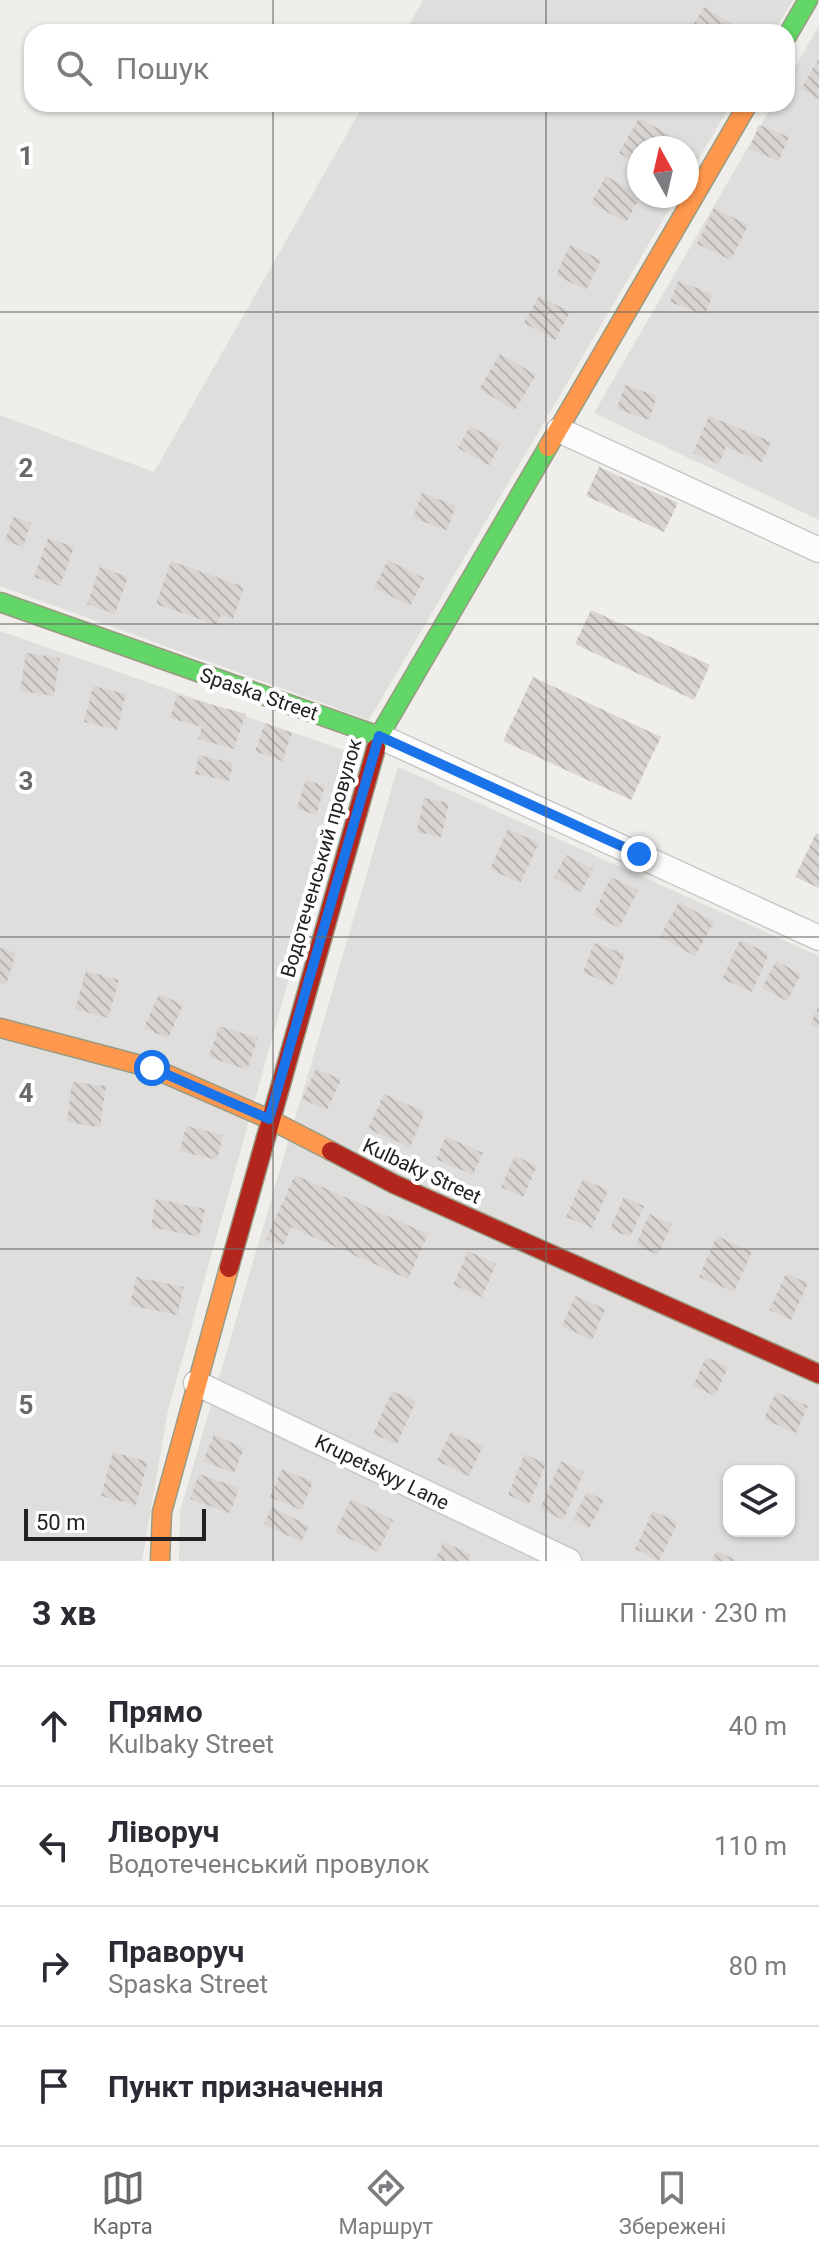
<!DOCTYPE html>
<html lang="uk">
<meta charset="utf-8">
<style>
body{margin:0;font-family:Roboto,sans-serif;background:#f7f7f7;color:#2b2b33}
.controls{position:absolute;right:24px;bottom:24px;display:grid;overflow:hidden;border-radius:16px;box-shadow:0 2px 6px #0004}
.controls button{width:72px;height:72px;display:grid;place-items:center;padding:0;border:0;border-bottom:2px solid #e1e1e2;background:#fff;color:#2b2b33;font:40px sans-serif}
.compass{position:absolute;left:627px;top:136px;width:72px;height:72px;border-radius:50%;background:#fff;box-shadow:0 2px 6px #0004;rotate:352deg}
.scale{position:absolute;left:24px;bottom:20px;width:182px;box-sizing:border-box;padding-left:8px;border:4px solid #222;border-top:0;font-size:22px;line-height:28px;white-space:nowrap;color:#222;-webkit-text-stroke:6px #fff;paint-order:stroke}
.stop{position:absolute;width:24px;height:24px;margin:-18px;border:6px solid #1a73e8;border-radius:50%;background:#fff}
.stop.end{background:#1a73e8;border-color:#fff;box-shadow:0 2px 8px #0008}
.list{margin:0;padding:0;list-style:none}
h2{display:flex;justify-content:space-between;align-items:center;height:104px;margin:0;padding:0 32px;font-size:34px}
h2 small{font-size:26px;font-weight:400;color:#7c7c81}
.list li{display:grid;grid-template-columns:52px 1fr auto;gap:24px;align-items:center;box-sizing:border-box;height:120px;padding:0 32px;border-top:2px solid #e1e1e2}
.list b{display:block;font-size:30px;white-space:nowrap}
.list p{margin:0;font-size:26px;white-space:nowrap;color:#7c7c81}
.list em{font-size:26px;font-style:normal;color:#7c7c81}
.icon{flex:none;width:44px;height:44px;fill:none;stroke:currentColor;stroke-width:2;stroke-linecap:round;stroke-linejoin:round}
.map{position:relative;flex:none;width:819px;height:1561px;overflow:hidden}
.search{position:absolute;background:#fff;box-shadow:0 2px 6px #0004;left:24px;right:24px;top:24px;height:88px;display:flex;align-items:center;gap:20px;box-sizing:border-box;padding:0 28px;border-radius:24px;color:#7c7c81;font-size:30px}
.sheet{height:584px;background:#fff}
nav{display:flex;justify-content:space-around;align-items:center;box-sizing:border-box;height:112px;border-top:2px solid #e1e1e2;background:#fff;font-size:22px;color:#7c7c81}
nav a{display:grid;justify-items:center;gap:4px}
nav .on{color:#6a6968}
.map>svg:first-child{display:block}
.residential{fill:#dfdedc;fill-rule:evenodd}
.building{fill:url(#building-back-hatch)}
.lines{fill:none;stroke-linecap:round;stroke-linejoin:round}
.street-casing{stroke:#c9c8c7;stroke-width:27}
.fast-casing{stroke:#999a82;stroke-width:21}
.slow-casing{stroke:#999a82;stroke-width:21}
.jam-casing{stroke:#999a82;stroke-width:21}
.street{stroke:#fdfcfc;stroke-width:24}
.fast{stroke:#63d668;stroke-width:18}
.slow{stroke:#ff974d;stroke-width:18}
.jam{stroke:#b3261e;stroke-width:18}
.route{stroke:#1a73e8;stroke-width:10}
.grid{fill:none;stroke:#6a6968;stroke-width:2;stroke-opacity:0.55}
.labels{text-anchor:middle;stroke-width:8;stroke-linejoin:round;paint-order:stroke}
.street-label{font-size:20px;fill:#222;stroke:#fff}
.grid-label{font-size:26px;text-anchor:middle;font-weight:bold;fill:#6a6968;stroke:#fff;stroke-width:8;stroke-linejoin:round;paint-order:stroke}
</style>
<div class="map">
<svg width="819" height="1561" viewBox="0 0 819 1561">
<defs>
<pattern id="building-back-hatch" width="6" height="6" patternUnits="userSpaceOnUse" patternTransform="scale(2)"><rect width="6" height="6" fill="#d7d4d2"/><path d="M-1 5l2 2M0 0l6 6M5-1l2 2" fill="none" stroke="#b8b6b4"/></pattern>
</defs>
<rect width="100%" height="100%" fill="#f0eeeb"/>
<g class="residential">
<polygon points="423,0 793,0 774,32 405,32"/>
<polygon points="819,25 819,520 594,413 773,104 787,104 787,81"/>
<polygon points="364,104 731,104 687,179 687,148 639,148 639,196 677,196 369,720 0,586 0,415 154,472"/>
<polygon points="0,631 352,753 168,1410 142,1561 0,1561"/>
<path d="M398 767 819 956V1561H179L180 1511ZM729 1471H789V1531H729Z"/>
</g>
<g class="building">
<polygon points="704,7 741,30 739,32 689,32"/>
<polygon points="819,58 819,99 801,89"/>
<polygon points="639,118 671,136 664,148 639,148 639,164 619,153"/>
<polygon points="759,125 789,137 779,161 749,149"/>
<polygon points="606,176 641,196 626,222 591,203"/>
<polygon points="714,208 748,225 731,260 697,244"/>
<polygon points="570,245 601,260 586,290 556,275"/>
<polygon points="678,281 713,294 705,315 670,302"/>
<polygon points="539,296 570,312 555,340 524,323"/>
<polygon points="500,354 536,375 515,410 479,389"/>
<polygon points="625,385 657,396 649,420 617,409"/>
<polygon points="709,416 771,442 762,462 726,447 719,464 693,453"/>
<polygon points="470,426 501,443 489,465 458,448"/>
<polygon points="599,467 678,503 664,532 586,496"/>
<polygon points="422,493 456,506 447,530 413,518"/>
<polygon points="13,517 31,523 23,547 5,541"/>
<polygon points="48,538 74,547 60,586 34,577"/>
<polygon points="388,560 424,578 410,606 374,587"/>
<polygon points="171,561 244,587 233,619 221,615 217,625 156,604"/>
<polygon points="100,567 128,577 115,614 87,604"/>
<polygon points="591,610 710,665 694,700 575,644"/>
<polygon points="26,653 60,658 54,696 20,691"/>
<polygon points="533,677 661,737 631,800 503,741"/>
<polygon points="93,686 126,694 117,730 84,722"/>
<polygon points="177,695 246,714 234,749 198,739 202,727 170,718"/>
<polygon points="265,723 292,733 282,761 255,751"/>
<polygon points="199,755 233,763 229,781 195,774"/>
<polygon points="306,780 325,786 316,815 297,809"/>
<polygon points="424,798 449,803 441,837 417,832"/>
<polygon points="508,829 539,843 520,883 490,869"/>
<polygon points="816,833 819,835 819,888 795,877"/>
<polygon points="566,855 593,869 581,892 554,878"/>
<polygon points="611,877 638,890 619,928 593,915"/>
<polygon points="679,902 714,922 695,956 660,937"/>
<polygon points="740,940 769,954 752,992 722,979"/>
<polygon points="594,943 625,954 614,985 583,973"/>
<polygon points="0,948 16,953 6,985 0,983"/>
<polygon points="776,961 801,974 787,1001 762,988"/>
<polygon points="86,971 119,980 108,1018 75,1009"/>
<polygon points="159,994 183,1005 168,1038 144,1028"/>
<polygon points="819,1005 819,1029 810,1025"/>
<polygon points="219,1026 258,1038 247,1070 209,1057"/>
<polygon points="316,1069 341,1079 327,1110 302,1099"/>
<polygon points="72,1082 106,1086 100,1127 67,1122"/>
<polygon points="384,1094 425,1112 410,1147 368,1129"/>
<polygon points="186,1126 223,1135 217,1160 180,1151"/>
<polygon points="446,1137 483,1153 473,1175 436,1159"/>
<polygon points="515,1156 537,1166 523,1197 501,1187"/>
<polygon points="295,1175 428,1234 408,1279 291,1227 283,1246 266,1239"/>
<polygon points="583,1179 608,1190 592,1228 566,1217"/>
<polygon points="624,1197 644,1206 630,1237 610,1229"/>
<polygon points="156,1199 205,1209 199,1237 151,1227"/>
<polygon points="649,1214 672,1224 658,1255 636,1245"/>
<polygon points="717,1236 752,1252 734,1292 699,1277"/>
<polygon points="468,1251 496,1264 482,1297 453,1285"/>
<polygon points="786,1274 808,1283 791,1320 769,1310"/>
<polygon points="136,1277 184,1287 177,1315 130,1305"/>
<polygon points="575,1296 605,1309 592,1340 562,1326"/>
<polygon points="706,1357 728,1367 715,1396 693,1386"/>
<polygon points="392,1391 416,1401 397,1444 373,1434"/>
<polygon points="776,1392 808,1406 796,1433 764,1419"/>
<polygon points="451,1432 483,1446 469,1476 437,1461"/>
<polygon points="214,1435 244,1448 234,1473 203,1461"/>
<polygon points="113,1452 148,1462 136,1505 101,1496"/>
<polygon points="525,1454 546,1464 529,1504 508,1495"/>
<polygon points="561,1461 584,1472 563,1520 540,1509"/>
<polygon points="282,1469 313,1482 301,1510 270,1497"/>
<polygon points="199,1474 239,1488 230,1513 190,1499"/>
<polygon points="587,1492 604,1500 589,1529 573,1520"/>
<polygon points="351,1499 393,1520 378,1552 335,1532"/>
<polygon points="272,1507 309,1526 301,1542 264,1524"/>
<polygon points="653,1511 678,1522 659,1561 635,1549"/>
<polygon points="443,1542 471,1554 468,1561 435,1561"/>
<polygon points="717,1551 738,1561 712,1561"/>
</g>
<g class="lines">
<g class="street-casing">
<g id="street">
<polyline points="559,430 819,550"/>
<polyline points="379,736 819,938"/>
<polyline points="196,1383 569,1561"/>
</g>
</g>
<g class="fast-casing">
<g id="fast">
<polyline points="787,36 808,0"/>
<polyline points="0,602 379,736"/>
<polyline points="376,748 379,736 548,447"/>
</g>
</g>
<g class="slow-casing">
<g id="slow">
<polyline points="548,447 748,104"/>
<polyline points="0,1028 152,1068 269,1119 331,1151"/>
<polyline points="160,1561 162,1512 229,1268"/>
</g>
</g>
<g class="jam-casing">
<g id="jam">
<polyline points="331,1151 394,1184 819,1374"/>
<polyline points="229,1268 376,748"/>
</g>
</g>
<use href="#street" class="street"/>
<use href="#fast" class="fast"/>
<use href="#slow" class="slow"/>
<use href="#jam" class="jam"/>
</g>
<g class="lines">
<polyline class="route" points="152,1068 269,1119 379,736 639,854"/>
</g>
<path class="grid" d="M273 0V32M546 0V32M273 104V1561M546 104V1561M0 312H819M0 624H819M0 937H819M0 1249H819"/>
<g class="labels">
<g class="street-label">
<text transform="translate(259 694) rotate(19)" y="7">Spaska Street</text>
<text transform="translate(321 858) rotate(-74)" y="7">Водотеченський провулок</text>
<text transform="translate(422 1171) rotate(25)" y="7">Kulbaky Street</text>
<text transform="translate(382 1472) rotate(26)" y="7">Krupetskyy Lane</text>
</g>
</g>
<g class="grid-label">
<text x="26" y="165">1</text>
<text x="26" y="477">2</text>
<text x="26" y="790">3</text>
<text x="26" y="1102">4</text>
<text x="26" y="1414">5</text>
</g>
</svg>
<div class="controls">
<button><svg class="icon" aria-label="layers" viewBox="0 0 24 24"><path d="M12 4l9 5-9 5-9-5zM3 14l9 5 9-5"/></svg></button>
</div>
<svg class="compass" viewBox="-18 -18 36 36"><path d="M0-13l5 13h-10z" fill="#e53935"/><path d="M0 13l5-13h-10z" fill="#7c7c81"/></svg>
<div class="scale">50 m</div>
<div class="stop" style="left:152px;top:1068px"></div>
<div class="stop end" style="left:639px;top:854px"></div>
<div class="search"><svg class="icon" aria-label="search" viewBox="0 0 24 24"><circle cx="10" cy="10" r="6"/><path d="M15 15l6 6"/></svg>Пошук</div>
</div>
<section class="sheet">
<h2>3 хв<small>Пішки · 230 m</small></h2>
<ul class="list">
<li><svg class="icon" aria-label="ahead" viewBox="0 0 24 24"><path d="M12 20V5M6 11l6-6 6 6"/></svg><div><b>Прямо</b><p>Kulbaky Street</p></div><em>40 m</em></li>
<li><svg class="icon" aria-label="left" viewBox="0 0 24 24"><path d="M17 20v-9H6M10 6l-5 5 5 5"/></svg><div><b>Ліворуч</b><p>Водотеченський провулок</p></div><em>110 m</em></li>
<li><svg class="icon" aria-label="right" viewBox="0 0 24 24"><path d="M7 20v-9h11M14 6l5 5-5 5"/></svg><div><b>Праворуч</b><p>Spaska Street</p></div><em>80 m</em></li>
<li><svg class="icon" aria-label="arrive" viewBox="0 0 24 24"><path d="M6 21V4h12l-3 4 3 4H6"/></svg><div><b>Пункт призначення</b></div></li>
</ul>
</section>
<nav>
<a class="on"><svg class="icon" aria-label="map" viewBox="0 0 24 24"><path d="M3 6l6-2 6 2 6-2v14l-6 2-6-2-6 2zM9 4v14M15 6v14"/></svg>Карта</a>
<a><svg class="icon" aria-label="directions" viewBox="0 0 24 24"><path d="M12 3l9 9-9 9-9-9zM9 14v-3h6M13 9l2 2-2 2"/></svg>Маршрут</a>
<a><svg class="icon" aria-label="saved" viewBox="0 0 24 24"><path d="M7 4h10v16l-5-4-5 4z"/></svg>Збережені</a>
</nav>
